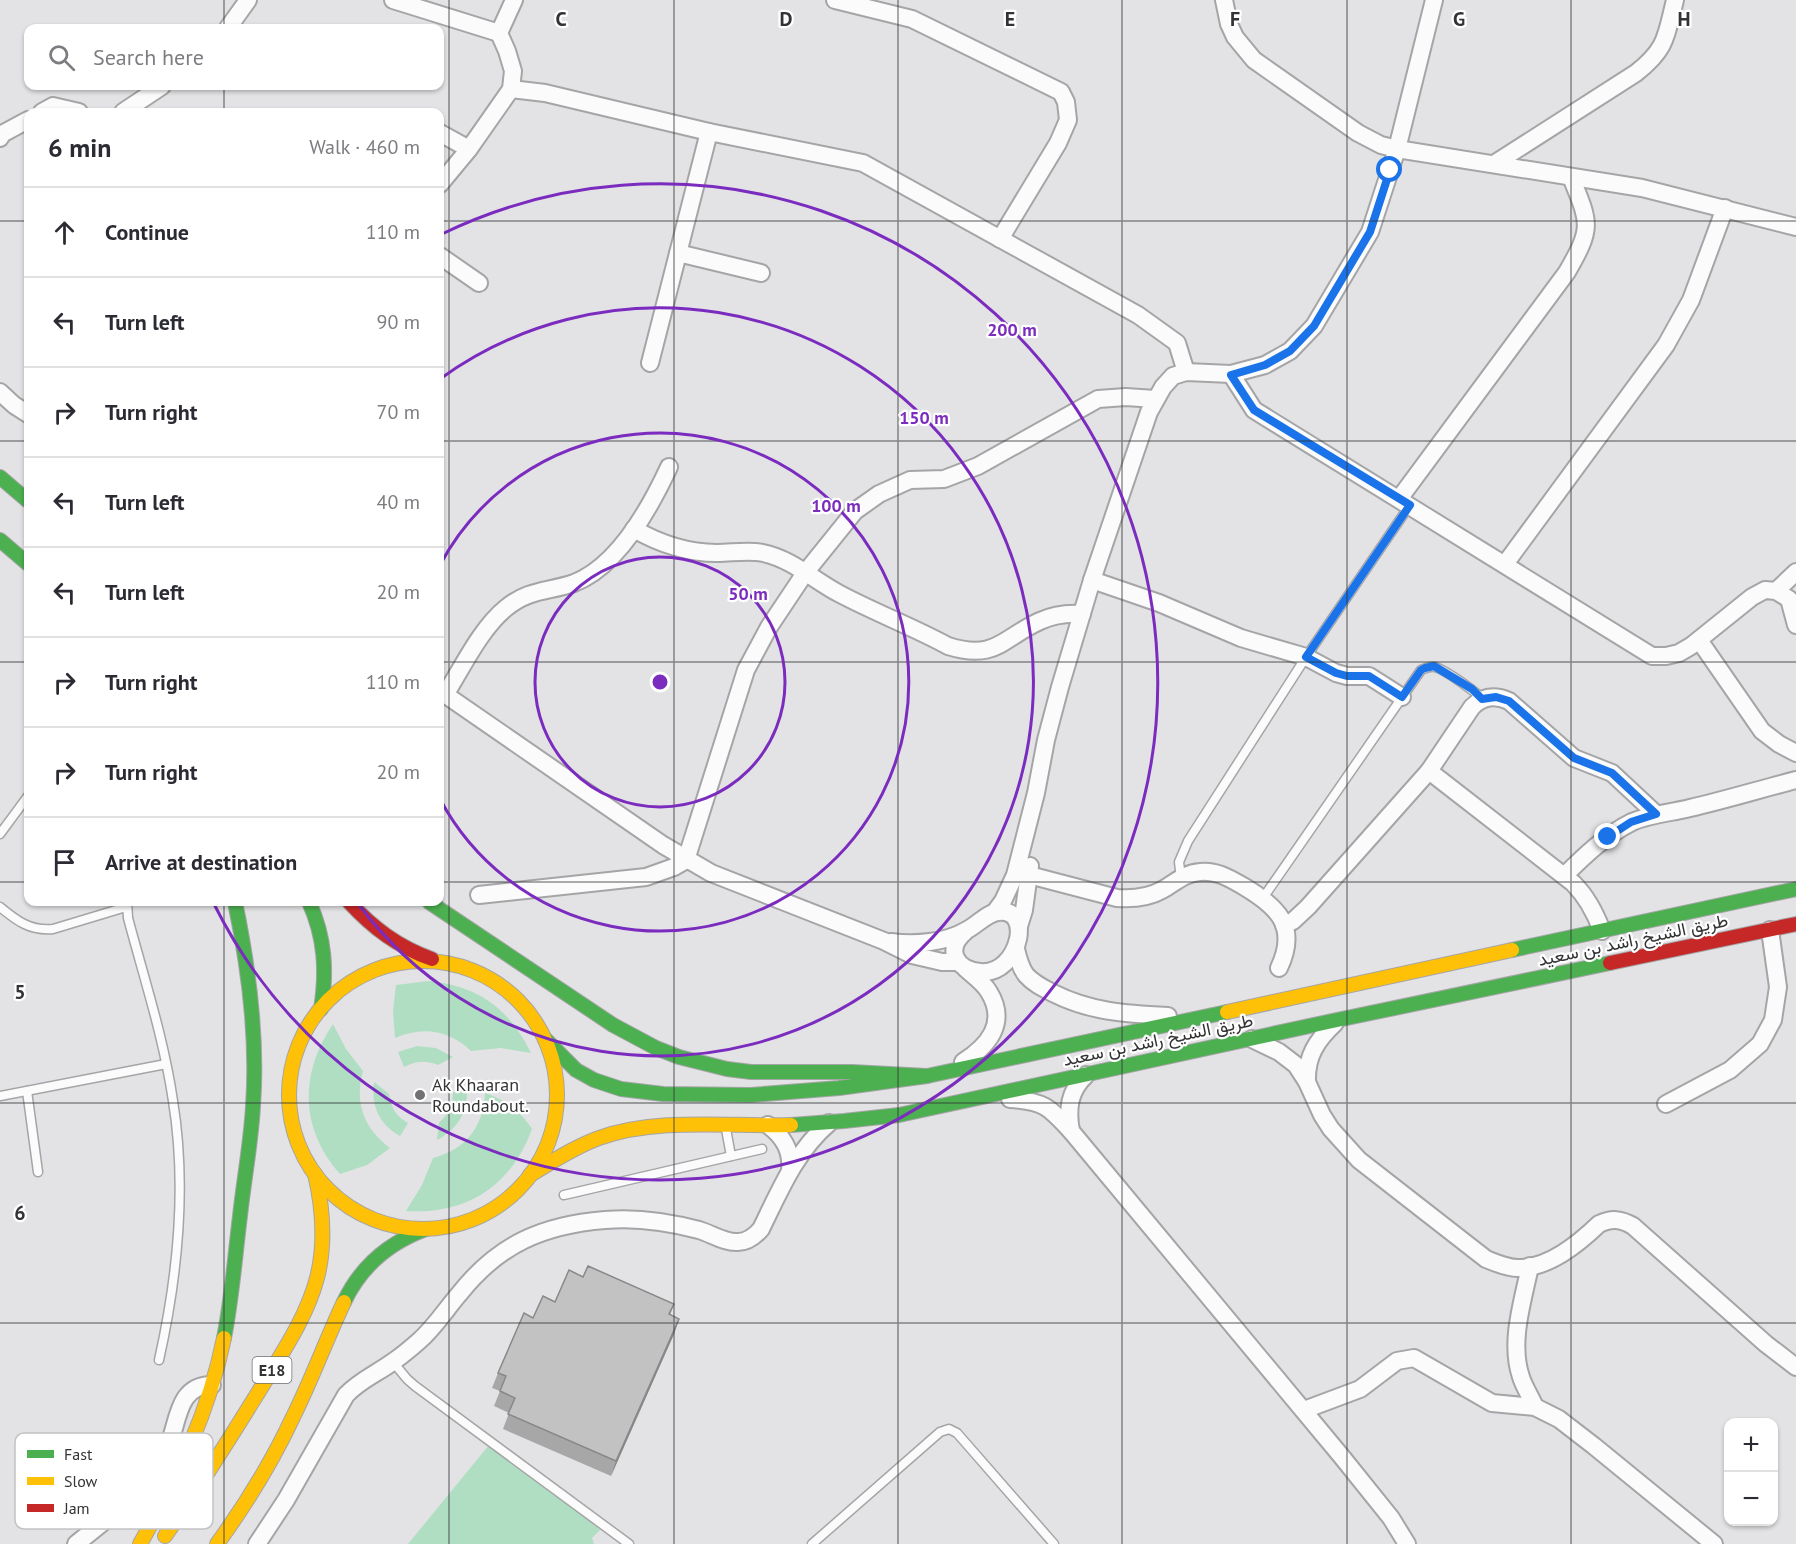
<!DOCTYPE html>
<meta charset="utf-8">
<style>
body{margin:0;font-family:"PT Sans",Vazirmatn,sans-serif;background:#f2f2f3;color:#2b2b33}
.controls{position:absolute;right:18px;bottom:18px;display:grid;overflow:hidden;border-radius:12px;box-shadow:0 2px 4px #0004}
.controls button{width:54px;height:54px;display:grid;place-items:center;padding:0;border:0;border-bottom:2px solid #e1e1e2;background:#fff;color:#2b2b33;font:30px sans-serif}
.stop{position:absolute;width:18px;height:18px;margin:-14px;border:4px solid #1a73e8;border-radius:50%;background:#fff}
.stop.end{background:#1a73e8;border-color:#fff;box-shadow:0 2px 6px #0008}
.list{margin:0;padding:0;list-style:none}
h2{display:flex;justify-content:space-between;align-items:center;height:78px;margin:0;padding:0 24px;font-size:26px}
h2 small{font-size:20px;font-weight:400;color:#7c7c81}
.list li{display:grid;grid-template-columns:39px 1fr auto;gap:18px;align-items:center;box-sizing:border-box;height:90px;padding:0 24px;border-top:2px solid #e1e1e2}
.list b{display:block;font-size:22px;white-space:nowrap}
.list em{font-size:20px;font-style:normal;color:#7c7c81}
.icon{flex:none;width:33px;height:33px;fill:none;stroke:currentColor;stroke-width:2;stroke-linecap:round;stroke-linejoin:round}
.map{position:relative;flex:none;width:1796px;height:1544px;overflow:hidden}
.search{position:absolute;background:#fff;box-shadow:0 2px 4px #0004;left:24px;top:24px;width:420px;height:66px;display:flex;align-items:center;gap:15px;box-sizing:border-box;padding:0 21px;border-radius:12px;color:#7c7c81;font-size:22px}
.panel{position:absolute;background:#fff;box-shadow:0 2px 4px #0004;left:24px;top:108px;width:420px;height:798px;border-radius:12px}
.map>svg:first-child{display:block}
.green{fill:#afdec2}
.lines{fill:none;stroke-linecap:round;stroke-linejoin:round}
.lane-casing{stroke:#a5a5a7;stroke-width:11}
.street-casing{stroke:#a5a5a7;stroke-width:20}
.fast-casing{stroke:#a5a5a7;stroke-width:16}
.slow-casing{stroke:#a5a5a7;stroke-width:16}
.jam-casing{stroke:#a5a5a7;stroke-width:16}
.lane{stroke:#fbfbfb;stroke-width:8}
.street{stroke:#fbfbfb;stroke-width:16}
.fast{stroke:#4caf50;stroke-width:14}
.slow{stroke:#ffc107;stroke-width:14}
.jam{stroke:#c62828;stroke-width:14}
.wall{fill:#a8a7a8}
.shaded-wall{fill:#888}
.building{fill:#c3c2c3;stroke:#888;stroke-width:1.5}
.route{stroke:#1a73e8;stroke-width:8}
.grid{fill:none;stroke:#323334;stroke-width:1.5;stroke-opacity:0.55}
.ring{fill:none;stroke:#7b2cbf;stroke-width:3}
.poi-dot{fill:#707172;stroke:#fff;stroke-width:2}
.labels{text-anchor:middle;stroke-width:4.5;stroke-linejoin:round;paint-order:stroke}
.shield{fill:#fff;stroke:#707071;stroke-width:1.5}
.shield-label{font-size:16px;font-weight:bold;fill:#323334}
.street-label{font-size:18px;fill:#323334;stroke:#fff}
.poi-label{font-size:18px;fill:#323334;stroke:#fff;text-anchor:start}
.key{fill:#fff;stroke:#c2c2c2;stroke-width:1.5}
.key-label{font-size:16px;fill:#323334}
.grid-label{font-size:20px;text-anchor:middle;font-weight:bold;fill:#323334;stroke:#fff;stroke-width:4.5;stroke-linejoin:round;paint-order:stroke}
.centre{fill:#7b2cbf;stroke:#fff;stroke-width:3}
.ring-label{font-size:18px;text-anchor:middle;font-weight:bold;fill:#7b2cbf;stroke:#fff;stroke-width:4.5;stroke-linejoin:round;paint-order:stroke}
</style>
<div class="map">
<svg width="1796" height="1544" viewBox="0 0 1796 1544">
<rect width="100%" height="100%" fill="#e3e3e5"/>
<g class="green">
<path d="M429 981C478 986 509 1008 531 1053L501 1048 471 1051C449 1030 423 1026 395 1038L393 1011 396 985Z"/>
<path d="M333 1024 346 1049 363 1071C354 1102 364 1129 390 1148L367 1165 340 1174C300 1129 299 1074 333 1024Z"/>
<path d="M417 1046 436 1048 453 1057 438 1065C425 1060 416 1061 404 1067L398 1052Z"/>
<path d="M374 1082 389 1094C391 1108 396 1116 408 1123L400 1136C379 1124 371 1106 374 1082Z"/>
<path d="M467 1091C467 1114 457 1129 437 1140L439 1123 449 1112 452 1106 453 1092Z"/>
<path d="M485 1093C506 1100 520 1111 532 1129 511 1186 467 1215 406 1211L422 1185 433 1158C466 1149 483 1128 485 1093Z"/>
<polygon points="494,1439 600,1530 592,1538 594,1544 408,1544"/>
</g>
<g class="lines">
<g class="lane-casing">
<g id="lane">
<polyline points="0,834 28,796"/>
<polyline points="1181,878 1179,862 1188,841 1306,657 1410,505"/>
<path d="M1263 898 1421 670C1426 668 1430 666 1435 667 1446 670 1474 691 1483 699"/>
<path d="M127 902 128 918C144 978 164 1039 173 1101 187 1187 178 1275 159 1360"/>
<path d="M0 907C17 921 30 931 53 929L126 907"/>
<polyline points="27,1091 38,1172"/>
<polyline points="0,1096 166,1064"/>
<polyline points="726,1129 731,1156"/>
<polyline points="564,1195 762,1149"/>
<polyline points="393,1362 407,1379 415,1386 629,1544"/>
<polyline points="812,1544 940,1432 949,1429 957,1433 1054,1544"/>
</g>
</g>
<g class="street-casing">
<g id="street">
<polyline points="393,0 499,33"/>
<polyline points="835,0 912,19 1061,92 1066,102 1068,120 1058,143 1000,239"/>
<polyline points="1224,0 1229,24 1235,37 1254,60 1358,133 1381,145 1397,149 1642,188 1796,227"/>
<polyline points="228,28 248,0"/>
<polyline points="511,89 545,93 709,132 863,163 1138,315 1177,343 1186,372"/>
<polyline points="42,112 53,106 79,112"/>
<polyline points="123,112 162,86"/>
<polyline points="440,133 469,149"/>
<polyline points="0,138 2,134 28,120"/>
<path d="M1494 164 1636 73C1667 49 1666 36 1675 0"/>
<polyline points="440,184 469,149 511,89 513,71 507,51 499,33 514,0"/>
<polyline points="678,253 761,273"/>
<polyline points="440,256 479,283"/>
<polyline points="650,363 709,132"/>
<polyline points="1231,374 1254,410 1652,656 1666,656 1679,653 1691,646 1752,597 1765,590 1776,591 1789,599 1796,625"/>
<polyline points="0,392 14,405 28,414"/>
<path d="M1399 499 1567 272C1593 227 1590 224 1571 177"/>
<path d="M634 529C660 544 687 553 717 553 732 553 748 550 763 553 792 559 815 581 840 594 876 613 913 627 948 646 996 661 1002 638 1040 621 1053 615 1068 613 1082 614"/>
<polyline points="1505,564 1666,345 1691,300 1725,208"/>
<polyline points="1092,580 1159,603 1241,638 1306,657 1336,673 1347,676 1369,676 1402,697"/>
<polyline points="1776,591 1796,572"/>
<polyline points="1699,640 1762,731 1779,744 1796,753"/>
<polyline points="440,691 663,845 711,873 884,941 912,955 942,962 958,962"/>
<path d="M445 695C462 668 481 628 506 608 529 589 548 592 574 583 618 566 650 508 669 467"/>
<path d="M1429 771 1573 883C1587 897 1595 912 1602 931"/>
<path d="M1029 875 1117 898C1133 899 1148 898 1162 890 1175 883 1184 873 1200 872 1216 870 1229 878 1243 886 1277 906 1299 926 1279 968"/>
<path d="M1564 876C1584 856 1606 835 1632 822 1650 814 1670 813 1690 808 1725 800 1761 789 1796 780"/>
<polyline points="479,895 646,877 674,867 686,860 746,670 769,627 805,573 855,511 879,494 910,480 944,479 978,466 1098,399 1126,397 1155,399"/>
<polyline points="995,912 1003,901 1015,875 1036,793 1046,740 1060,687 1092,580 1149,412 1163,387 1173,376 1186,372 1231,374 1265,365 1290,351 1314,326 1370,232 1397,149 1434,0"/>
<path d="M1284 925 1293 921 1308 907 1429 771 1472 707C1483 696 1495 695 1509 701L1574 758 1612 773 1656 814"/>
<polyline points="1019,926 1024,910 1030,866"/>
<path d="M891 942C915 945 945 943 967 930 977 925 987 913 998 912 1016 909 1021 925 1018 939 1014 957 1000 974 980 972 955 969 945 949 965 932"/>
<path d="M1016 949C1018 958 1020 967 1026 975 1034 984 1043 988 1053 993 1090 1012 1127 1014 1168 1016"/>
<path d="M1252 1039 1279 1052 1296 1065 1307 1082 1322 1115 1331 1129 1359 1160 1486 1259C1496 1263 1507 1268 1518 1268 1549 1268 1578 1244 1599 1224 1612 1218 1621 1219 1633 1226L1766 1344 1796 1367"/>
<path d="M963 1062C988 1046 1008 1023 989 992 984 983 974 976 966 969"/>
<path d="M1307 1082C1306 1056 1317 1040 1335 1023"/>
<path d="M1010 1099C1044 1101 1049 1107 1071 1131L1342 1457 1391 1518 1407 1544"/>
<polyline points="1666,1104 1730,1070 1760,1044 1773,1020 1778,987 1770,930"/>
<path d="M768 1125C784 1137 792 1151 790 1171"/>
<path d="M1071 1131C1067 1109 1069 1091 1086 1075"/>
<path d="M1530 1266C1523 1301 1509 1342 1521 1377 1524 1387 1531 1397 1535 1407"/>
<polyline points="1304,1410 1360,1389 1397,1361 1414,1358 1492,1403 1535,1407 1559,1419 1594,1446 1714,1544"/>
<path d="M76 1544C109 1517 147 1491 166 1451 179 1426 175 1385 212 1385"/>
<path d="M257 1544 286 1500 346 1395C360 1380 378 1373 394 1361 403 1355 411 1348 419 1341 435 1327 446 1309 460 1293 499 1244 543 1225 605 1220 637 1217 669 1222 699 1230 712 1234 725 1243 738 1242 748 1242 755 1236 761 1229 780 1190 796 1151 829 1123"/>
</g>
</g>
<g class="fast-casing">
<g id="fast">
<polyline points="0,477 28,501"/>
<polyline points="0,540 28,564"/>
<path d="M309 902C325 937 327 971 321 1009"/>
<polyline points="429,902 613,1025 656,1048 679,1057 727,1069 751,1072 852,1072 927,1076"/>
<polyline points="1512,950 1796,889"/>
<polyline points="545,1039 576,1070 594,1080 621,1089 663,1094 751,1095 839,1088 927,1076 1227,1012"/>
<polyline points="791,1125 844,1121 899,1115 1337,1020 1610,963"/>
<path d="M344 1302C361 1266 388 1243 426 1229"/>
<path d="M224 1338C232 1298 235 1256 240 1216 244 1179 251 1143 253 1106 258 1037 249 969 235 902"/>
</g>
</g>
<g class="slow-casing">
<g id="slow">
<circle cx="423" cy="1095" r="134"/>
<polyline points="1227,1012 1512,950"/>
<path d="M530 1175C552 1162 574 1147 599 1138 659 1117 728 1127 791 1125"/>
<path d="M165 1536C200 1486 232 1435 264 1383 284 1350 307 1316 317 1278 326 1243 323 1208 315 1174"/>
<path d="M140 1544C177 1479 209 1412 224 1338"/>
<path d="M217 1544C246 1504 272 1462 293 1417 312 1379 326 1340 344 1302"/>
</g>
</g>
<g class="jam-casing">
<g id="jam">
<path d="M349 902C373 928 398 947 432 959"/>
<polyline points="1610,963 1796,924"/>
</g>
</g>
<use href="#lane" class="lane"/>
<use href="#street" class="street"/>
<use href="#fast" class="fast"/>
<use href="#slow" class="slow"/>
<use href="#jam" class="jam"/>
</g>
<polygon class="wall" points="555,1302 674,1304 670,1315 679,1319 674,1334 611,1476 503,1429 509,1413 494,1406 500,1391 492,1388 498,1373 533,1318"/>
<polygon class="shaded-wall" points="679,1319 674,1334 611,1476 616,1461"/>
<polygon class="building" points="588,1266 674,1304 669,1314 679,1319 616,1461 508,1414 515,1398 500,1391 506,1376 498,1373 524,1313 533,1318 543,1296 555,1302 569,1270 583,1277"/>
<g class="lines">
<polyline class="route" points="1390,170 1370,232 1314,326 1290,351 1265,365 1231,375 1254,410 1410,505 1306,657 1336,673 1347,676 1369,676 1402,697 1421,670 1425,668 1434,666 1472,689 1482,699 1496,697 1509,701 1574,758 1612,773 1656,814 1631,822 1608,837"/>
</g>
<path class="grid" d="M224 0V28M449 0V1544M674 0V1544M898 0V1544M1122 0V1544M1347 0V1544M1571 0V1544M224 86V112M0 221H28M440 221H1796M0 441H28M440 441H1796M0 662H28M440 662H1796M0 882H28M440 882H1796M224 902V1544M0 1103H1796M0 1323H1796"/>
<g class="ring">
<circle cx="660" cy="682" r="125"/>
<path d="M440 565A249 249 0 1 1 440 799"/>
<path d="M440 379A374 374 0 1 1 357 902"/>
<path d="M442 234A498 498 0 1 1 214 904"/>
</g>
<circle class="poi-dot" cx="420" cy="1095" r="6"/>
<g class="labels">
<rect class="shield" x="252.5" y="1357" width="39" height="26" rx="4.5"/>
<g class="shield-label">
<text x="272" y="1376">E18</text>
</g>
<g class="street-label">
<text transform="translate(1633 940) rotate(-12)" y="6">طريق الشيخ راشد بن سعيد</text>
<text transform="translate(1158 1040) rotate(-12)" y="6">طريق الشيخ راشد بن سعيد</text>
</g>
<g class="poi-label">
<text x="432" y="1091">Ak Khaaran<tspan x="432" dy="21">Roundabout.</tspan></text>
</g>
</g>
<rect x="15" y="1433" width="198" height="96" rx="9" class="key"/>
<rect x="27" y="1450" width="27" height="8" fill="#4caf50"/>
<rect x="27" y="1477" width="27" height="8" fill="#ffc107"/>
<rect x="27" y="1504" width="27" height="8" fill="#c62828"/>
<g class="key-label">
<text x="64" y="1460">Fast</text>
<text x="64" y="1487">Slow</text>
<text x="64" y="1514">Jam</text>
</g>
<g class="grid-label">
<text x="561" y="26">C</text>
<text x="786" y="26">D</text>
<text x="1010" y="26">E</text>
<text x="1235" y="26">F</text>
<text x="1459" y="26">G</text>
<text x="1684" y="26">H</text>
<text x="20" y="999">5</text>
<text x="20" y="1220">6</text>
</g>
<circle cx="660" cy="682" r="9" class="centre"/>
<g class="ring-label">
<text x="1012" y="336">200 m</text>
<text x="924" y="424">150 m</text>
<text x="836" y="512">100 m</text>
<text x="748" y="600">50 m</text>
</g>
</svg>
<div class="controls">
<button>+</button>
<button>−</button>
</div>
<div class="stop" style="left:1390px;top:170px"></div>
<div class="stop end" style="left:1608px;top:837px"></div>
<div class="search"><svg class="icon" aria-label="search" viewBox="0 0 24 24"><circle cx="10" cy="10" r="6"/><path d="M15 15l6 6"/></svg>Search here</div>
<section class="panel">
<h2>6 min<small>Walk · 460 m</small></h2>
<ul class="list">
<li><svg class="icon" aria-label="ahead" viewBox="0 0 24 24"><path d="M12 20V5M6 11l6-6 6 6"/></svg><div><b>Continue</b></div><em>110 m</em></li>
<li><svg class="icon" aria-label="left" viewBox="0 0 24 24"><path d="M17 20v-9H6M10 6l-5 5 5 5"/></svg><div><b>Turn left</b></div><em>90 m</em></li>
<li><svg class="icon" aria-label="right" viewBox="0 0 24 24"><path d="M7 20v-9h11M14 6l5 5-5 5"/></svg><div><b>Turn right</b></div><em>70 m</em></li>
<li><svg class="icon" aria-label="left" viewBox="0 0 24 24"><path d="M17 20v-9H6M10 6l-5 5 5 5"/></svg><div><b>Turn left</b></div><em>40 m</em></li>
<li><svg class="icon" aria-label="left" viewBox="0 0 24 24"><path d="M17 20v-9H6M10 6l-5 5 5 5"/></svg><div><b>Turn left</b></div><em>20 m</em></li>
<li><svg class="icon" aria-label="right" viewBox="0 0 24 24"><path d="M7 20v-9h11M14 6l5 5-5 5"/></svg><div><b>Turn right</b></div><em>110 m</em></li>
<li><svg class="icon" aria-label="right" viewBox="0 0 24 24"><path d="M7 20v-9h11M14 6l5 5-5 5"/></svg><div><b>Turn right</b></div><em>20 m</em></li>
<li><svg class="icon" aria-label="arrive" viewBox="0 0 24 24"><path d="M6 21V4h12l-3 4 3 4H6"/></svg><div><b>Arrive at destination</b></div></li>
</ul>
</section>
</div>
